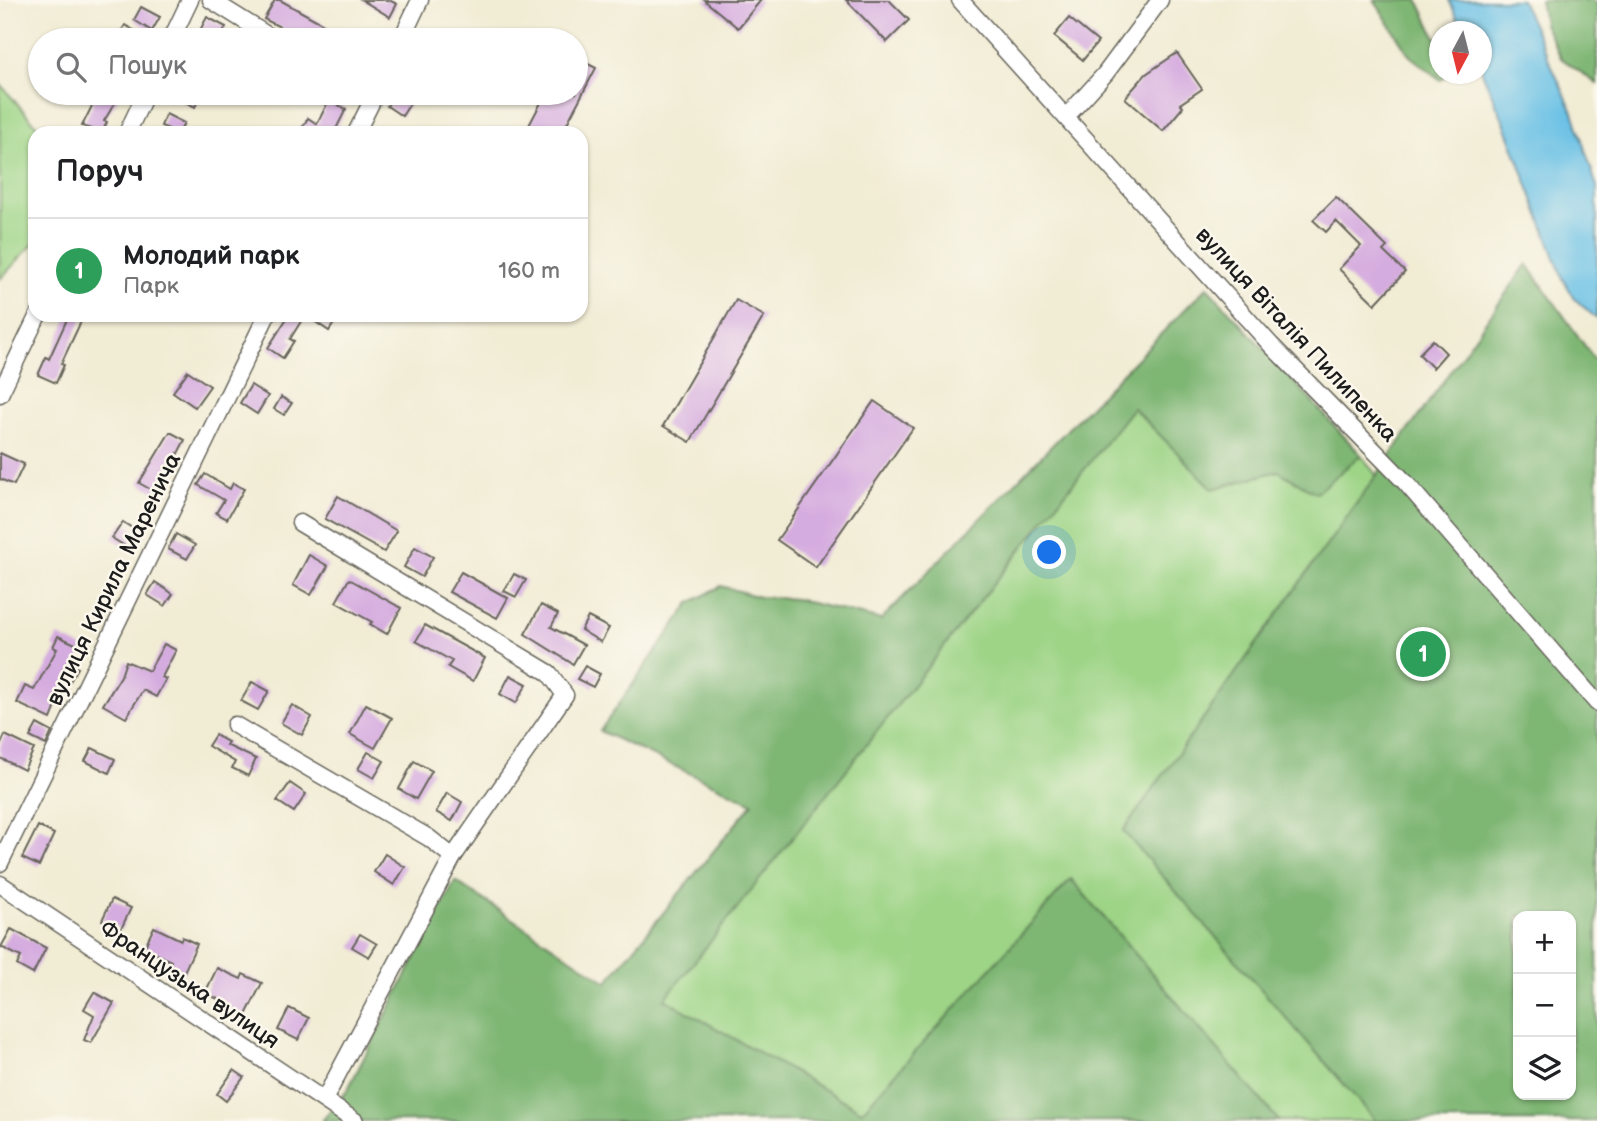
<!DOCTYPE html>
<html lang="uk">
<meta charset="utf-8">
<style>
body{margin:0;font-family:"Balsamiq Sans",sans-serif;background:#f2f2f2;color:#202124}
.controls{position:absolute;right:21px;bottom:21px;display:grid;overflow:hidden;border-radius:14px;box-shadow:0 2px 5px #0004}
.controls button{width:63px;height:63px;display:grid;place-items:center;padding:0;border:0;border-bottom:2px solid #e0e0e0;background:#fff;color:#202124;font:35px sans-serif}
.compass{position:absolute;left:1429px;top:21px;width:63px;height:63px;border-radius:50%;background:#fff;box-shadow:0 2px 5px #0004;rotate:187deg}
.you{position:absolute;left:1050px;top:553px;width:24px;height:24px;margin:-18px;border:5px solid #fff;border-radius:50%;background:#1a73e8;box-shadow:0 0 0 10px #1a73e833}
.badge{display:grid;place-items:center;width:46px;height:46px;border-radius:50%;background:#ea580c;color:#fff;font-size:23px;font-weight:700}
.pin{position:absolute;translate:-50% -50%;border:4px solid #fff;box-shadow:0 2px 7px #0006}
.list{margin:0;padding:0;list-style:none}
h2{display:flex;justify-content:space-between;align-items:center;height:91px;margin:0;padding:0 28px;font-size:30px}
h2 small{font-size:23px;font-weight:400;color:#757577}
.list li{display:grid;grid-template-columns:46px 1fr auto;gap:21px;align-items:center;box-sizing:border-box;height:105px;padding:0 28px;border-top:2px solid #e0e0e0}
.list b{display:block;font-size:26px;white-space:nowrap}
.list p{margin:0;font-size:23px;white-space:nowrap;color:#757577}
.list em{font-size:23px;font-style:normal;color:#757577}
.icon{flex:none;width:38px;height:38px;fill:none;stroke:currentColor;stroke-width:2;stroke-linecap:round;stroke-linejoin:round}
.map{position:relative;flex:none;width:1597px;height:1121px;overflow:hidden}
.search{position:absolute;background:#fff;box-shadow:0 2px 5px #0004;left:28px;top:28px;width:560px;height:77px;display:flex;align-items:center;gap:18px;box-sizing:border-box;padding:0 24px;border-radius:38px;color:#757577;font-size:26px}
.panel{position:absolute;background:#fff;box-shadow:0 2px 5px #0004;left:28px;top:126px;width:560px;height:196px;border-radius:21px}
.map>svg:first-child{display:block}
.green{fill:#9dd486;stroke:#5c7851;stroke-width:2;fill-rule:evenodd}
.forest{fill:#7eb673;stroke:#4d6948;stroke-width:2;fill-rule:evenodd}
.water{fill:#68c0e5;stroke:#426e80;stroke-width:2}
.building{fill:#d5acdf}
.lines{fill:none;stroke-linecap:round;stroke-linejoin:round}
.minor-casing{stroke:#67655c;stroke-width:19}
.minor{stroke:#fff;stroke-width:16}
.labels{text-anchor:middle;stroke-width:5;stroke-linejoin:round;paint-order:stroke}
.street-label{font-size:23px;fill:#1c1c1c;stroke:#fbf7ec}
</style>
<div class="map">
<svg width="1597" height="1121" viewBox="0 0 1597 1121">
<rect width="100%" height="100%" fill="#fbf7ec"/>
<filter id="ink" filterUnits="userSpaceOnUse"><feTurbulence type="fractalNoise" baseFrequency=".0143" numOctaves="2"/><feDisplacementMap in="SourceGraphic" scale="14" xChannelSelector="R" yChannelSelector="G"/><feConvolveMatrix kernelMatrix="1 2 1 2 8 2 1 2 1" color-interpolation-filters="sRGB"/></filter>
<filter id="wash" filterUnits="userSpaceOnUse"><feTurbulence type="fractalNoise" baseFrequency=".00686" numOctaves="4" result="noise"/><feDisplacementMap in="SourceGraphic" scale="28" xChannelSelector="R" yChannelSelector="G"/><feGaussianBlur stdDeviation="1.57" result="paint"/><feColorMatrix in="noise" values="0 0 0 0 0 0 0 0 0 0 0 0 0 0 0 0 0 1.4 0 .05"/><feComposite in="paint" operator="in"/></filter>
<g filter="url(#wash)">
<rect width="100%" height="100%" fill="#f1ecd4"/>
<g class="green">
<polygon points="0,84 43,133 35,133 35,242 0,279"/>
<path d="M1527 264 1597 363V1121H322L347 1091 455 881 607 982 753 803 600 731 690 603 721 586 759 597 795 599 881 620 1207 287 1361 455 1377 476ZM1518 916H1571V1095H1518Z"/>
</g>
<g class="forest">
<polygon points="1374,0 1418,0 1439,44 1440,74 1450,74 1441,80 1410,56"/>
<polygon points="1540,0 1594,0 1597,5 1597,84 1561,58 1544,24"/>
<path d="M1527 264 1597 363V1121H1376L1123 831ZM1518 916H1571V1095H1518Z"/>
<polygon points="1207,287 1361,455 1316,493 1278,471 1213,489 1133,408 665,999 862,1111 1071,879 1279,1121 322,1121 347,1091 455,881 607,982 753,803 600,731 690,603 721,586 759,597 795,599 881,620"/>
</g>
<polygon class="water" points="1449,0 1521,0 1573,112 1597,187 1597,319 1575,299 1563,279 1504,122 1482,72 1482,32 1463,31"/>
<g id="blocks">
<g class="building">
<polygon points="275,0 280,0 327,26 319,40 306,40 264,19"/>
<polygon points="362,0 389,0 397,4 390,17"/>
<polygon points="704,0 761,0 738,28"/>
<polygon points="846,0 889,0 909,20 887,42"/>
<polygon points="141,7 160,17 152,31 134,20"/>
<polygon points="207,17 226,27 219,40 210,40 198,34"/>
<polygon points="1069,18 1098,42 1083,60 1054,36"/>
<polygon points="125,25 137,32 132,40 116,40"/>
<polygon points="1177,53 1202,89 1180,104 1183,107 1163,131 1125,98 1146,74"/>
<polygon points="576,58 596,68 562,133 525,133 546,93 576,93"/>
<polygon points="78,93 121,93 104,121 107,122 102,133 82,126 94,102"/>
<polygon points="167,93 202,93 195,107"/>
<polygon points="395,93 411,102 402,116 387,106"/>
<polygon points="329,100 346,109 334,133 299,133 308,118 317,124"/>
<polygon points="166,114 184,123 179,133 161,126"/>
<polygon points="1336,197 1387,247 1383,251 1405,272 1375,304 1339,269 1361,246 1336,221 1326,232 1313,220"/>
<polygon points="736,300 764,316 690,442 663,426"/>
<polygon points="69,315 84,315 61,364 64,365 56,383 38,375 46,357 49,359"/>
<polygon points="289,315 329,315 336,320 329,331 305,315 290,339 294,341 283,358 268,348"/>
<polygon points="1433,340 1446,353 1433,368 1419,354"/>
<polygon points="188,371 210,386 195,407 173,392"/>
<polygon points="251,385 268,396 257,414 240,403"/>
<polygon points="281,397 292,403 284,415 274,409"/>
<polygon points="874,401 913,428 816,567 777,540"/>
<polygon points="170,432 185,440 157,493 139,483"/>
<polygon points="0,453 24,464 14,485 0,479"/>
<polygon points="205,474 230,489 233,483 244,489 227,519 216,513 224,500 198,485"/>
<polygon points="338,496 397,531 384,552 325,519"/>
<polygon points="123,522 138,532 128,548 112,538"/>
<polygon points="176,534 195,545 187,559 168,549"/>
<polygon points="415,547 433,557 422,577 404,567"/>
<polygon points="309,555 328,566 311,595 293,585"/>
<polygon points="461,572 508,598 497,618 449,592"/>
<polygon points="514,574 526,580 516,597 504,591"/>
<polygon points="349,579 401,608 387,634 370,624 372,622 336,602"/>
<polygon points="155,582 173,594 165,606 147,595"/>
<polygon points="541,605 558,614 551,627 584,645 573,664 525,634"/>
<polygon points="588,617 609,628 601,642 581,630"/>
<polygon points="425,625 485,658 473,681 448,667 452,661 416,641"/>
<polygon points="58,636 84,648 75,667 78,668 58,701 51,719 17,703 25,686 34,690 57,649 53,647"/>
<polygon points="164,644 176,650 162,677 166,679 156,697 143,690 126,718 103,705 121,676 126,661 149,671"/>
<polygon points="585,666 600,674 593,687 577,679"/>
<polygon points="510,675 527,684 516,703 500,694"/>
<polygon points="252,682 269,691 258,710 241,701"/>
<polygon points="366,704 392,718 375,748 350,734"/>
<polygon points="292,705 312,717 302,735 281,723"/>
<polygon points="37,724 52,732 46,745 30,737"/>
<polygon points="5,735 34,749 24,770 0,758 0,746"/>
<polygon points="215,735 228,742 226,745 256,759 248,776 232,768 235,762 208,746"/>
<polygon points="92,748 115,759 109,773 85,761"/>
<polygon points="368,752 384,761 374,778 358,769"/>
<polygon points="414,761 432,771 416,799 399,789"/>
<polygon points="290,783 306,794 294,812 277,801"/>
<polygon points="447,793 462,802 452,821 436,812"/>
<polygon points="38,826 54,834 39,866 22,858"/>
<polygon points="385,854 405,867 394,885 374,872"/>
<polygon points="112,899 131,908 121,929 102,920"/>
<polygon points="154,927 181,940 182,937 197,944 183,974 168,967 171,961 144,948"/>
<polygon points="11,929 46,948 33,974 17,965 21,957 1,947"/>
<polygon points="360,934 377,944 369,957 352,947"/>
<polygon points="217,968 241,979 243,974 262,983 244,1019 226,1011 229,1004 205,993"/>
<polygon points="94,992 114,1003 91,1043 84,1040 94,1015 84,1009"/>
<polygon points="289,1008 309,1018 298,1040 278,1030"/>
<polygon points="234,1070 244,1077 226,1101 217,1094"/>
</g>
</g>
</g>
<g filter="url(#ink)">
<use href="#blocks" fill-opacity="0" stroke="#67655c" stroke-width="2"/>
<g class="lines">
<g class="minor-casing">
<g id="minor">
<polyline points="211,0 275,40"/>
<polyline points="960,0 1271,345 1405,482 1597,703"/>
<polyline points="171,40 190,0"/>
<polyline points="401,40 420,0"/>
<polyline points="1067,116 1105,74 1160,0"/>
<polyline points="127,133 146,93"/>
<polyline points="356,133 376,93"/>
<polyline points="0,394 38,315"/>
<polyline points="300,523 549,673 565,695 453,857"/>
<polyline points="235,725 429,838 453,857 324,1100"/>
<polyline points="0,863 267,315"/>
<polyline points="0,884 355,1121"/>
</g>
</g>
<use href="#minor" class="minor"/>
</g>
</g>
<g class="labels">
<g class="street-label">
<text transform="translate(1297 334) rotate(47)" y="8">вулиця Віталія Пилипенка</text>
<text transform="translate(113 579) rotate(-64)" y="8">вулиця Кирила Маренича</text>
<text transform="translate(190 984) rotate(34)" y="8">Французька вулиця</text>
</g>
</g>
</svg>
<div class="controls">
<button>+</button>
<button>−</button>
<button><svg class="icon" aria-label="layers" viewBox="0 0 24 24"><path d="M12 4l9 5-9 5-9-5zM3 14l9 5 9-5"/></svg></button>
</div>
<svg class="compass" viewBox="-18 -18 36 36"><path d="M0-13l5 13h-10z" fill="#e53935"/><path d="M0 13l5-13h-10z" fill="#757577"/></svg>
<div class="you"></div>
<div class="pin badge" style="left:1423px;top:654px;background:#2e9e5b">1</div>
<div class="search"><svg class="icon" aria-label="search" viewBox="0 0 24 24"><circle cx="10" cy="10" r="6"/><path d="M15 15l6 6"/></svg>Пошук</div>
<section class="panel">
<h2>Поруч<small></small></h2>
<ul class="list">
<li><span class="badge" style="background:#2e9e5b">1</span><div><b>Молодий парк</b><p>Парк</p></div><em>160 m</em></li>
</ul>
</section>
</div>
